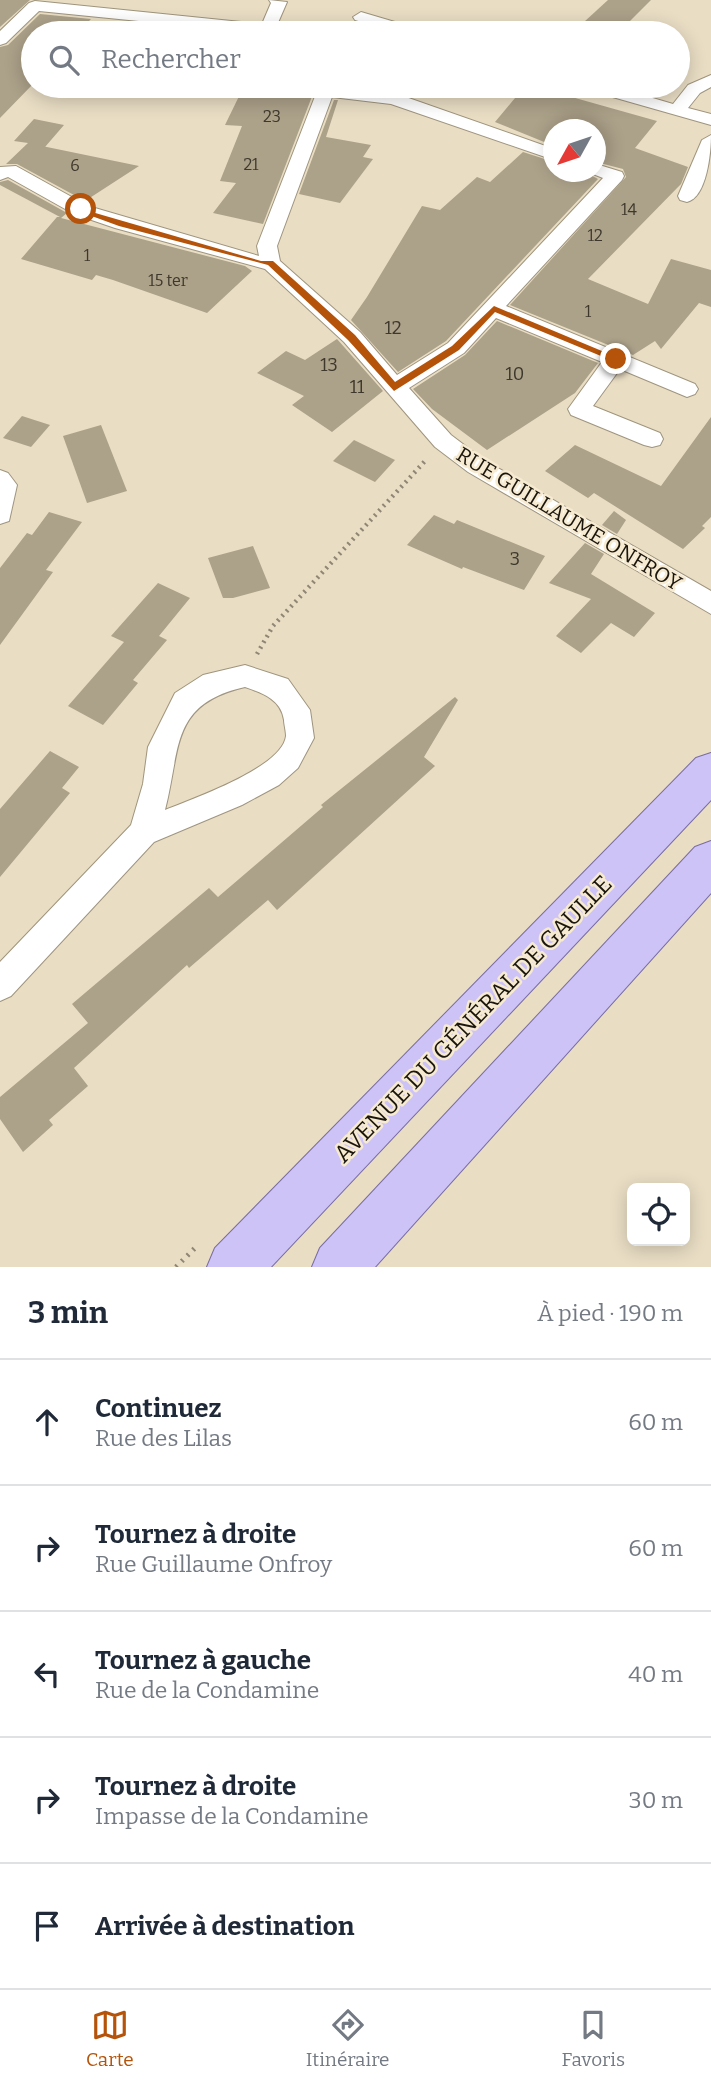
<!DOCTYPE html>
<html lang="fr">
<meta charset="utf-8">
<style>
body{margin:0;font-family:Bitter,serif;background:#f2f2f3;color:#1f2937}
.controls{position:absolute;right:21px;bottom:21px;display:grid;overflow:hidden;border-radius:10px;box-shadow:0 4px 18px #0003}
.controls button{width:63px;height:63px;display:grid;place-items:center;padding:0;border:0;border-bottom:2px solid #e0e1e3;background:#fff;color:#1f2937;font:35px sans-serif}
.compass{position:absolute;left:543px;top:119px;width:63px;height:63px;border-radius:50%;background:#fff;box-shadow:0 4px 18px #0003;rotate:230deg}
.stop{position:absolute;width:21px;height:21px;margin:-16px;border:5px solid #b45309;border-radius:50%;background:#fff}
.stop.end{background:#b45309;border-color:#fff;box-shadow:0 2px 7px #0008}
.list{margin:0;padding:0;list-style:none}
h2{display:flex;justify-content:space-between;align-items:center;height:91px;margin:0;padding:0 28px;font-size:30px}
h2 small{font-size:23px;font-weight:400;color:#747a83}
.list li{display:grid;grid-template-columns:46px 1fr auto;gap:21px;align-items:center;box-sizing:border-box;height:126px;padding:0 28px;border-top:2px solid #e0e1e3}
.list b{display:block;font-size:26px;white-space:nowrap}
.list p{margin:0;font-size:23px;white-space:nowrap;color:#747a83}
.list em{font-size:23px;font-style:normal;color:#747a83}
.icon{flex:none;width:38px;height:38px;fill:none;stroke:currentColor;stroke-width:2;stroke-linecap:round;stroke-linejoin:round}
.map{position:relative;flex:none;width:711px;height:1267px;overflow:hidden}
.search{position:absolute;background:#fff;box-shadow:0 4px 18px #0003;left:21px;right:21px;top:21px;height:77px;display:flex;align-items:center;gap:18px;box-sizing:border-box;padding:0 24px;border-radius:38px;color:#747a83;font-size:26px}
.sheet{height:721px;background:#fff}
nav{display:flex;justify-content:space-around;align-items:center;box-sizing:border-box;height:98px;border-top:2px solid #e0e1e3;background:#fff;font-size:19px;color:#747a83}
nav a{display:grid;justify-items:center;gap:4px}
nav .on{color:#b45309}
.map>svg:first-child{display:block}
.building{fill:#aca189}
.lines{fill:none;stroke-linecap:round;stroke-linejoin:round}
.minor-casing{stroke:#9f947d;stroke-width:2}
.primary-casing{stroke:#786ca2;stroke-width:2}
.path-far1{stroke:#8f8674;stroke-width:4.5;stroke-dasharray:2 4.5;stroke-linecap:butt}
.path{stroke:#8f8674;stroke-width:5;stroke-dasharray:2 6;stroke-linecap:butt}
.minor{fill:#fff;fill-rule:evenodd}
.primary{fill:#cdc3f7;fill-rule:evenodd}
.route{fill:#b45309}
.labels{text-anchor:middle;stroke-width:5;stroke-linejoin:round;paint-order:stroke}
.far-number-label{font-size:16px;fill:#3e382c}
.number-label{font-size:18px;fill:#3e382c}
.street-label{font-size:21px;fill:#1a150d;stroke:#f6ead1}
.near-street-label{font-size:24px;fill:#1a150d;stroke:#f6ead1}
</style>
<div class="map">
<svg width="711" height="1267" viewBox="0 0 711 1267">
<rect width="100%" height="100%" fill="#e9ddc4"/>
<g class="building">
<polygon points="0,0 30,0 0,27"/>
<polygon points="608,0 651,0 618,33 572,33"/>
<polygon points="40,14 91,19 77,33 33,33 33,84 0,118 0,47 8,45"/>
<polygon points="244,86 316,86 263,224 213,213 236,183 220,181 242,126 225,125"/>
<polygon points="525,86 568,86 561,94 657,121 635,148 688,167 681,184 588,279 648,304 671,259 711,270 711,307 699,303 661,349 655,341 633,355 510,305 626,177 623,169 596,162 596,130 554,130 554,146 495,122"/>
<polygon points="334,100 338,100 326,137 371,145 363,157 373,159 340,203 299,194"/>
<polygon points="34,119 64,125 45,147 42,146 139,166 85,201 17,164 6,164 28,143 14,141"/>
<polygon points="523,152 554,162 554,172 585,172 598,179 446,341 398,372 351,320 367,297 422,206 440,210 477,177 490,182"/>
<polygon points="8,180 67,213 61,218 245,266 252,271 207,313 113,280 96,275 92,280 21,259 57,217 60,217 0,185 0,182"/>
<polygon points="497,321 598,363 575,393 487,450 432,409 413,389 465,355"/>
<polygon points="337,339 383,391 332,432 292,405 304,396 257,373 286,351 305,360"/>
<polygon points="22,416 50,425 31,447 3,438"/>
<polygon points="711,417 711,517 702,526 705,528 683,549 594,493 588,498 545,471 575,445 661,486"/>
<polygon points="101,425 127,491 87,503 63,436"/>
<polygon points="354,440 395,460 375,482 333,461"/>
<polygon points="614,511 626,520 617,534 602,525"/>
<polygon points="49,512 82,522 46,570 53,572 0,645 0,568 27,533 32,535"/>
<polygon points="434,515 454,524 457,520 545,556 524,590 463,567 462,569 407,545"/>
<polygon points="585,543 604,554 591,574 655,613 634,637 611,623 581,653 556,636 591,599 549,583"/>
<polygon points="253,546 270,588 233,598 223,598 208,558"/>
<polygon points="158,583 190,598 159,636 167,640 133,680 138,683 103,725 68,706 124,642 111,636"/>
<polygon points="455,697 458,700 424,757 435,766 277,910 268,900 189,968 187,965 74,1068 88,1086 49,1120 53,1125 23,1152 0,1119 0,1097 88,1023 72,1004 209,888 218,897 323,807 321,805"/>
<polygon points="50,751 79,767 62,788 70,793 0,877 0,809"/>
</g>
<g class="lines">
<g class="minor-casing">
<g id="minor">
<polygon points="269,0 287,2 277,25 305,28 313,33 259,33 39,11 6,43 0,45 0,31 29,3 35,1 262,24 271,3"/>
<polygon points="361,12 422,30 424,33 399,33 355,20 353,17"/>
<polygon points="711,75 711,87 700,93 688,108 711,114 711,125 588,90 585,86 612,86 673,104 688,85"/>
<polygon points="319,86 400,95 554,149 554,160 391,104 332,97 277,246 280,261 360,332 397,375 448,343 603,178 588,172 596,172 596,164 622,172 624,176 622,180 506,306 695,384 698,389 695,394 687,397 620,369 593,406 660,433 663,439 660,445 652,447 644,445 571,415 568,409 602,362 496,318 464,353 409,388 451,435 484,460 711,591 711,614 468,472 435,447 344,342 265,269 115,228 74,214 8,177 0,180 0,167 16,166 88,206 259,256 257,246"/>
<path d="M711 135C711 152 707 197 687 202L680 200 678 196 702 140Z"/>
<polygon points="0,470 8,473 17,485 9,521 0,524"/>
<path d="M245 665 288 679 310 710 314 738 298 768 279 785 242 805 154 842 11 996 0 1001V962L131 825 143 784 148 747 175 693 203 675ZM245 687C262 693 281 699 284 720 284 724 286 731 286 736 282 768 192 799 165 810 181 748 170 704 245 687Z"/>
</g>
</g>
<g class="primary-casing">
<g id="primary">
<polygon points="711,753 711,800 271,1267 207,1267 215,1248 696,758"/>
<polygon points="711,841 711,893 375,1267 312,1267 320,1248 695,847"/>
</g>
</g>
<polyline class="path-far1" points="257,654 273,626 426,460"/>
<polyline class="path" points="176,1267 195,1248"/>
<use href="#minor" class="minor"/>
<use href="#primary" class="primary"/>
</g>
<polygon class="route" points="78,208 261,261 273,261 355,335 395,382 452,346 494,306 621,359 613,361 495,312 459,350 394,391 348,340 268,265 119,226 78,211"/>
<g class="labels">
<g class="far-number-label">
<text x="272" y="122">23</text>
<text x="251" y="170">21</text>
<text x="75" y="171">6</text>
<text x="629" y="215">14</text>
<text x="595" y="241">12</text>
<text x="87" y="261">1</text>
<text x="168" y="286">15 ter</text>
<text x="588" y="317">1</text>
</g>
<g class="number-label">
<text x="393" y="334">12</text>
<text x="329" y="371">13</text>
<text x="515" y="380">10</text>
<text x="357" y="393">11</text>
<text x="515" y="565">3</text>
</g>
<g class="street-label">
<text transform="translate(569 519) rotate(31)" y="7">RUE GUILLAUME ONFROY</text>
</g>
<g class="near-street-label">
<text transform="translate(473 1019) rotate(-46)" y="8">AVENUE DU GÉNÉRAL DE GAULLE</text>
</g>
</g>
</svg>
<div class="controls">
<button><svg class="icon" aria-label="locate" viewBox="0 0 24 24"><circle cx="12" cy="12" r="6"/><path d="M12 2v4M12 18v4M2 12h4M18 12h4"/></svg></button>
</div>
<svg class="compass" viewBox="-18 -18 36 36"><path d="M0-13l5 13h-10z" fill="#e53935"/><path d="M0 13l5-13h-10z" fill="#747a83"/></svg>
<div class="stop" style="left:81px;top:209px"></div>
<div class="stop end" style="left:616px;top:359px"></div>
<div class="search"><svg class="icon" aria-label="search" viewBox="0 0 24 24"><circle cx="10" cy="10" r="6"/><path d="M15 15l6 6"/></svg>Rechercher</div>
</div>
<section class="sheet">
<h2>3 min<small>À pied · 190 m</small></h2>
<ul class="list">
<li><svg class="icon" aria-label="ahead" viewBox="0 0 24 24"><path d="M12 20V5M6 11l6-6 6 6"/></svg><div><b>Continuez</b><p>Rue des Lilas</p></div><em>60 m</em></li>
<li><svg class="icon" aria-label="right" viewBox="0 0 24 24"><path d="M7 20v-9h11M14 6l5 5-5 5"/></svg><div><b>Tournez à droite</b><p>Rue Guillaume Onfroy</p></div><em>60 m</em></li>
<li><svg class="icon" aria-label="left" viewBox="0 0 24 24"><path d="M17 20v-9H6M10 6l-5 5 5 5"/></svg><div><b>Tournez à gauche</b><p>Rue de la Condamine</p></div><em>40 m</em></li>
<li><svg class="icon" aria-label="right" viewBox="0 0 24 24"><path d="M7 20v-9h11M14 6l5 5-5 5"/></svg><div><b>Tournez à droite</b><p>Impasse de la Condamine</p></div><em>30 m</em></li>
<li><svg class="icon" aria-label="arrive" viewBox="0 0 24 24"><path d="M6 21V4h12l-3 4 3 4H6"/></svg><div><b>Arrivée à destination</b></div></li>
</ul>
</section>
<nav>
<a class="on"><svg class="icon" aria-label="map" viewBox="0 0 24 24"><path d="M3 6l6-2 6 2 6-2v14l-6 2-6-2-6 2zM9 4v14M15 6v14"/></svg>Carte</a>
<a><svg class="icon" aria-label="directions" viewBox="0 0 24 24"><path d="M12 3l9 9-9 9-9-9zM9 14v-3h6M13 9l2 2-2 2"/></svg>Itinéraire</a>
<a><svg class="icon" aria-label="saved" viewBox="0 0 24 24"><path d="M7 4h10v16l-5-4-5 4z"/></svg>Favoris</a>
</nav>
